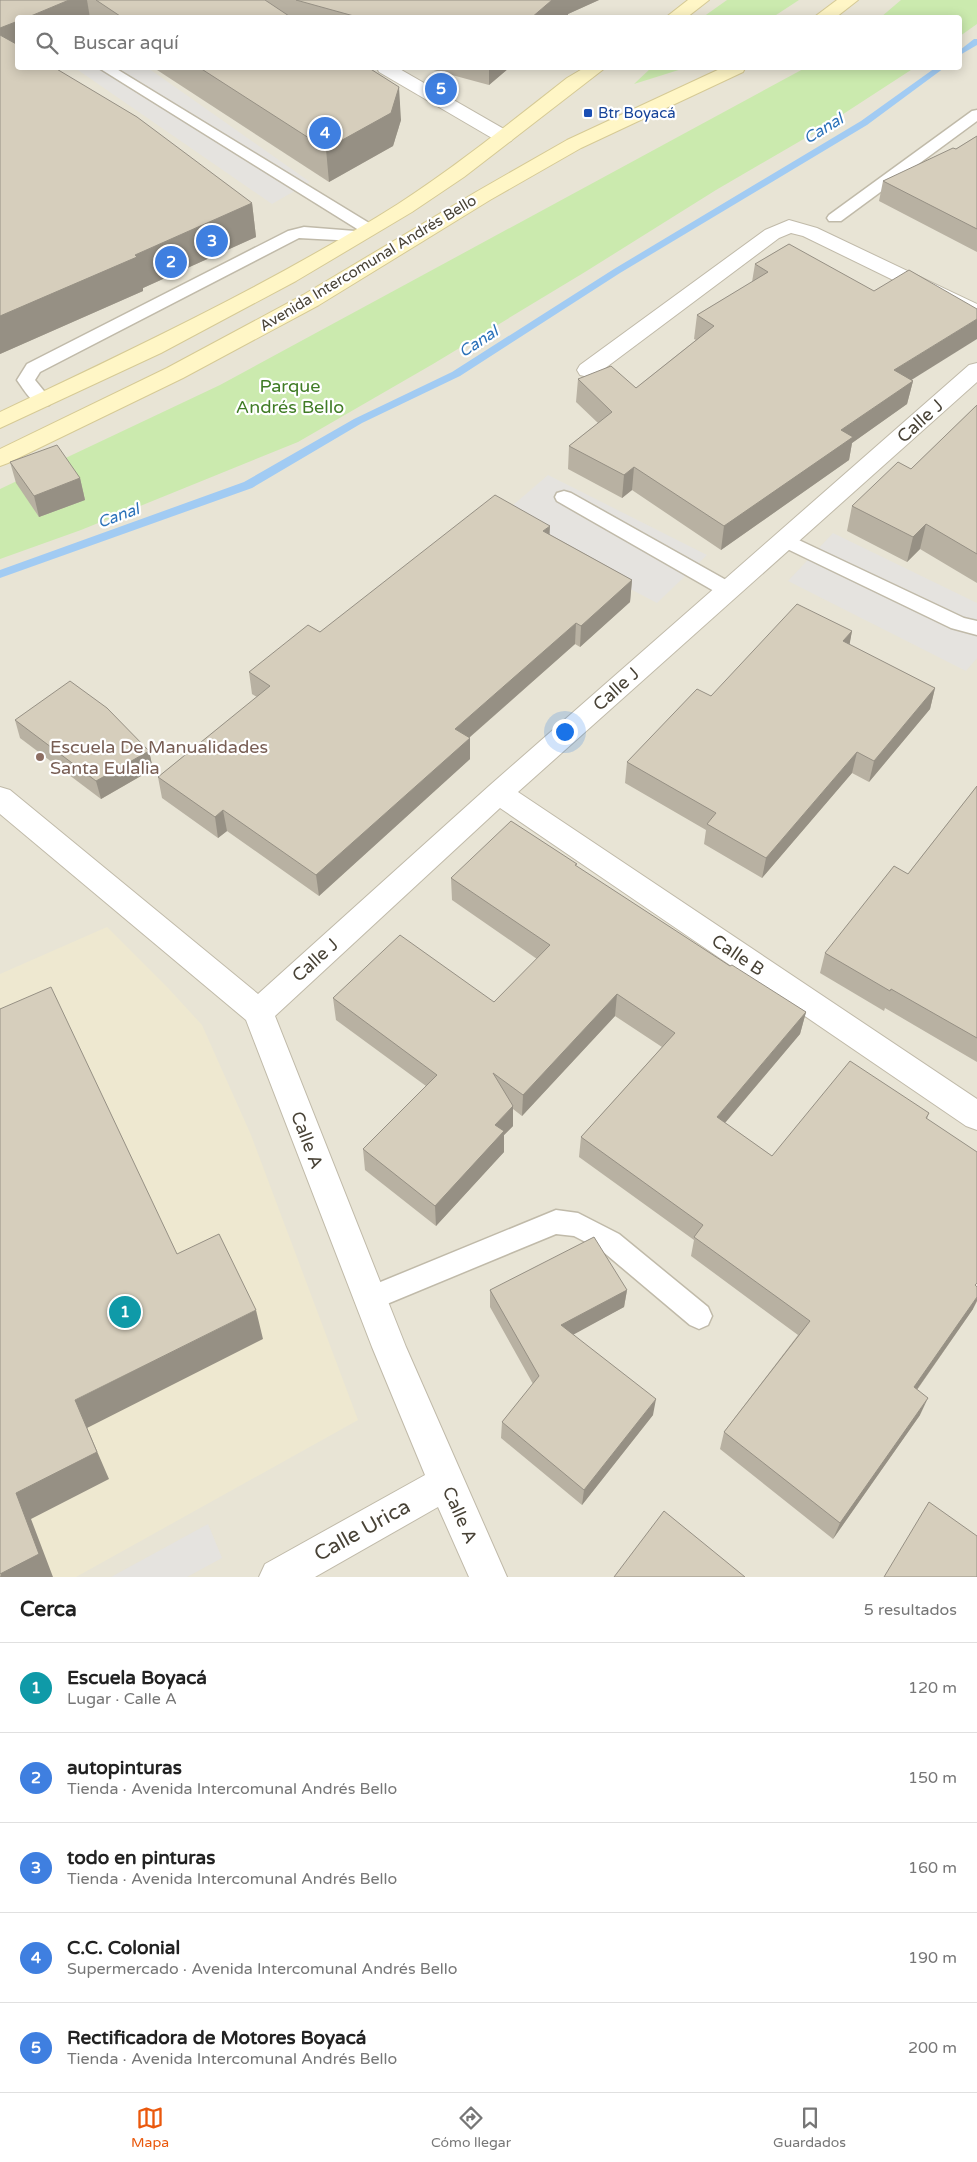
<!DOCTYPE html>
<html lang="es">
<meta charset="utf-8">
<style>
body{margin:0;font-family:"Varela Round",sans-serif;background:#f6f6f6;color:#222}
.you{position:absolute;left:564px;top:731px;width:18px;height:18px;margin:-12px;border:4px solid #fff;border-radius:50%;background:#1a73e8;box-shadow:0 0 0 8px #1a73e833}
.badge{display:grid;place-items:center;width:32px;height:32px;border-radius:50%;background:#ea580c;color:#fff;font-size:16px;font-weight:700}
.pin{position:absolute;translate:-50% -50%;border:2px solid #fff;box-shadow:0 1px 5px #0006}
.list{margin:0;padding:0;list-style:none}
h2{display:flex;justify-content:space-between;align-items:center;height:65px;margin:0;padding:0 20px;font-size:21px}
h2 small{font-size:16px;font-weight:400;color:#767676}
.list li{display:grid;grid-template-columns:32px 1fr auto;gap:15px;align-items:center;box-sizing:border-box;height:90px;padding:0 20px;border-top:1px solid #e0e0e0}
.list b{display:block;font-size:19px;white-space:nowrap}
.list p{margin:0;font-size:16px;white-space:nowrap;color:#767676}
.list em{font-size:16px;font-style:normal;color:#767676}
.icon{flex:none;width:28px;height:28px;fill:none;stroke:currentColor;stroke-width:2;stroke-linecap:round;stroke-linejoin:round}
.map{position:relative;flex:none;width:977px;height:1577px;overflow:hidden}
.search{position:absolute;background:#fff;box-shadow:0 2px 12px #0003;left:15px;right:15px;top:15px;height:55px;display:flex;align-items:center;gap:12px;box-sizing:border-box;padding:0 18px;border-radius:5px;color:#767676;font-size:19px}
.sheet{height:515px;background:#fff}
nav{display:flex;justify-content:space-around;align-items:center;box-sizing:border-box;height:70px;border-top:1px solid #e0e0e0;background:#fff;font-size:14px;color:#767676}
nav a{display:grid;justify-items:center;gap:2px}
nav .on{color:#ea580c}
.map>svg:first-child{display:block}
.residential{fill:#e8e4d5;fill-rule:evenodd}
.education{fill:#eee8d0}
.green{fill:#cbeaae}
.parking{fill:#e5e3df}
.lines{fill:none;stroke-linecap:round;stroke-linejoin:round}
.stream{fill:#a1cbf3;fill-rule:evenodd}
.service-casing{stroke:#c0baa9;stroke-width:3}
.minor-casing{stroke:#c0baa9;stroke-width:2}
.secondary-casing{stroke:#d6ca95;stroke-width:2}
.service{fill:#fff;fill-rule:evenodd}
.minor{fill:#fff;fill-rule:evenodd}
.secondary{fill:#fff6c6;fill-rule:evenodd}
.wall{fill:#b8b1a2}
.shaded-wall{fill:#969084}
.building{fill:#d6cebc;stroke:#969084}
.transit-dot{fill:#1a4fb4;stroke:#fff;stroke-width:2}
.education-dot{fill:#8d6e63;stroke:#fff;stroke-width:2}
.labels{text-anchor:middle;stroke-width:4.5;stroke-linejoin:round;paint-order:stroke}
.far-transit-label{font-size:15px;fill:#164399;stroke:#fff;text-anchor:start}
.far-street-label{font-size:15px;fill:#484236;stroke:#fff}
.far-water-label{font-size:16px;font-style:italic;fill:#2a71b9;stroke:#fff}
.park-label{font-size:18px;fill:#407c26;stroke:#fff}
.street-label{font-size:18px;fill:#484236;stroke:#fff}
.education-label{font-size:18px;fill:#785e54;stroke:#fff;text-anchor:start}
.near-street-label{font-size:21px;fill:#484236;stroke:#fff}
</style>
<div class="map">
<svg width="977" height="1577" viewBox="0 0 977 1577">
<rect width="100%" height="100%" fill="#f4f1e7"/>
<path class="residential" d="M0 0H977V1577H0ZM18 18H960V68H18Z"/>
<polygon class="education" points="107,927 168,988 202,1025 251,1135 358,1420 76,1577 0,1577 0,974"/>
<g class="green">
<polygon points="727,0 799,0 773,17 703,17"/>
<polygon points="901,0 977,0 977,24 960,36 960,18 881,17"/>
<polygon points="651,68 685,68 634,84"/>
<polygon points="805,68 914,68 814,133 716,190 585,272 433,364 298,442 81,530 0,559 0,489 220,385"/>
</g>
<g class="parking">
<polygon points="75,68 148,68 310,182 272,204"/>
<polygon points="548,475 707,555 657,603 497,519"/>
<polygon points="833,533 977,603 977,658 966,671 788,581"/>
<polygon points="208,1524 222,1558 187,1577 111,1577"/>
</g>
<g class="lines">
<g class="stream">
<polygon points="974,39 977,39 977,45 960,55 960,50"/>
<polygon points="935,68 944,68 867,125 620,273 460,376 362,423 252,488 0,578 0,570 244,482 354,419 452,372 614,269 861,121"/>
</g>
<g class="service-casing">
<g id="service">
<polygon points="99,68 115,68 374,226 376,229 374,232 362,232"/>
<polygon points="977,110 977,121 841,221 829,221 827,218 829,215 972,111"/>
<path d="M304 227 355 231 361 233 363 236 361 239 355 241 299 238 40 372 35 380 52 401 49 405C34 409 25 391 17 380L27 364 288 231Z"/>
<polygon points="564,491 571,493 735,585 738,590 735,595 728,597 721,595 557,501 555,497 557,493"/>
<polygon points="786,534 964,618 977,621 977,635 951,628 779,545 777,540 779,535"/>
<polygon points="556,1210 578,1213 619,1234 708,1307 712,1316 708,1325 699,1329 690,1325 601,1250 574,1236 556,1234 370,1311 361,1308 357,1299 361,1290"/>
</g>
</g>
<g class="minor-casing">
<g id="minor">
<polygon points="377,68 398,68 511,133 514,137 511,141 504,143 497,141 379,72"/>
<polygon points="789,220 817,228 977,304 977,318 969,317 803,236 791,233 779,238 596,375 588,377 580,375 577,370 580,365 765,230"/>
<polygon points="977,363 977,382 518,792 977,1099 977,1130 966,1126 500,808 275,1016 406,1347 507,1577 469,1577 438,1507 315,1577 259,1577 265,1564 425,1475 372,1347 246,1020 0,814 0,787 10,790 258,994 489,786 969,365"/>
</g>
</g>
<g class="secondary-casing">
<g id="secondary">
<polygon points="688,0 709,0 686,18 665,18"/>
<polygon points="837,0 858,0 835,18 813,18"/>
<path d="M584 68H605L464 177 412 212 296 281 161 353 0 428V412C135 348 271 284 398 204 457 166 512 121 567 78Z"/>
<polygon points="722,68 745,68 743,72 581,148 490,200 319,305 183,378 8,463 0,466 0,449 167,368 303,295 476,192 567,140"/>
</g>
</g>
<use href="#service" class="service"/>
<use href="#minor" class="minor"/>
<use href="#secondary" class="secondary"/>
</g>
<g class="wall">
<polygon points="0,0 599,0 568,14 568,18 18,18 18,68 252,203 256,237 143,288 143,291 0,354"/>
<polygon points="154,68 369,68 401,120 393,146 329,182"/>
<polygon points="426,68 509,68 489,85"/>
<polygon points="977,136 977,252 879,201 883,181 956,149"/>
<polygon points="789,244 913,381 907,404 852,443 849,460 721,550 632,490 622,498 568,469 569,446 598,423 576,402 578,379 636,388 696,340 694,339 697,315 752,282 755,264"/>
<polygon points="977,405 977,583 920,549 907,562 847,531 852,506 911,469"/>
<polygon points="10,462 80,478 85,500 39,517 16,483"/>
<polygon points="549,534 632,580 630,602 580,647 575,644 469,738 470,759 319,896 227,831 218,838 162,798 158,777 257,697 252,694 249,672 320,632"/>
<polygon points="852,631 849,645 935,688 930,709 869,782 852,773 762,878 704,844 706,830 625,783 627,762 711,696"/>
<polygon points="15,720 149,751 153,769 101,799 20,738"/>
<polygon points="977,786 977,1062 885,1008 884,1011 820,973 825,953 908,874"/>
<polygon points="576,867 730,966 806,1012 800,1034 725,1123 772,1156 929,1113 927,1119 973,1309 917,1390 920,1415 833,1539 720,1449 724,1432 798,1335 691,1256 694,1240 579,1157 581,1137 662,1047 615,1016 522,1116 513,1109 513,1126 504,1135 504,1152 436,1226 365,1170 363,1149 426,1086 336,1020 333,998 494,1002 537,959 452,900 451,878"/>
<polygon points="490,1290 627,1290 624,1307 573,1334 653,1415 582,1505 501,1438 502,1422 533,1384 490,1307"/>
</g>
<g class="shaded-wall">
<polygon points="69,0 87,0 90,18 26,18"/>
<polygon points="552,0 599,0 568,14 568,18 531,18"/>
<polygon points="18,21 18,56 0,61 0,28"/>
<polygon points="489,68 509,68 489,85"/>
<polygon points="399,87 401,120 393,146 329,182 326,149"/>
<polygon points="252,203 256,237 143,288 143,291 0,354 0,316 135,255"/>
<polygon points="977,319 977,339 889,394 894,370"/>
<polygon points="913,381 907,404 852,443 849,460 721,550 724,526 841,430"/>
<polygon points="634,467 632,490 622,498 624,475"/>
<polygon points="80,478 85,500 39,517 34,496"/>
<polygon points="926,524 920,549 907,562 913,537"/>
<polygon points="550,526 549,547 543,531"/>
<polygon points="632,580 630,602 580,647 581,626"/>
<polygon points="576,623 575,644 455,750 455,729"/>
<polygon points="852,631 848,653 843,641"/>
<polygon points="935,688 930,709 869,782 874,761"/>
<polygon points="470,738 470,759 319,896 316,875"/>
<polygon points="149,751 153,769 101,799 96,781"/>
<polygon points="857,752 852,773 762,878 766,858"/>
<polygon points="223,810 227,831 218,838 215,817"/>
<polygon points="617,994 615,1016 522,1116 523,1095"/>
<polygon points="806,1012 800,1034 713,1137 717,1117"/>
<polygon points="513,1106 513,1126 504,1135 504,1152 436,1226 435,1206 495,1125"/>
<polygon points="627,1290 624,1307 560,1342 561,1325"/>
<polygon points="977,1297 977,1301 973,1309 906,1405 914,1387"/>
<polygon points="256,1310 263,1339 87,1428 109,1479 31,1519 53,1577 0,1577 16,1493 75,1400"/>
<polygon points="928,1398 920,1415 833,1539 840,1523"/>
<polygon points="656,1399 653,1415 582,1505 584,1490"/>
</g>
<g class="building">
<polygon points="0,0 69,0 26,18 18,18 18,21 0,28"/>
<polygon points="96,0 265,0 292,18 123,18"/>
<polygon points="296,0 552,0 531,18 361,18"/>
<polygon points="0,35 18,45 18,68 55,68 137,117 252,203 135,255 137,257 0,316"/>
<polygon points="200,68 369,68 399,87 391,113 326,149"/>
<polygon points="977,136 977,229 883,181 953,148 956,149"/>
<polygon points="789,244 874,291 909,270 977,309 977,319 894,370 913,381 841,430 853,437 724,526 634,467 624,475 569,446 612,412 578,379 611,366 636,388 714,326 697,315 768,272 755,264"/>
<polygon points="977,405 977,554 926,524 913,537 852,506 898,462 911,469"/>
<polygon points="57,445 80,478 34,496 10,462"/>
<polygon points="495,495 550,526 543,531 632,580 581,626 576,623 455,729 470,738 316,875 223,810 215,817 158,777 270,686 249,672 308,625 320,632"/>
<polygon points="797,604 852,631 843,641 935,688 874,761 857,752 766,858 707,824 716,813 627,762 697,689 711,696"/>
<polygon points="70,681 107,708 149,751 96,781 15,720"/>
<polygon points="977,786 977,1038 891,989 890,991 825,953 894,866 908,874"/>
<polygon points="511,821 577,864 575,865 730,966 732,965 806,1012 717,1117 772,1156 850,1061 929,1113 926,1118 977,1152 977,1283 975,1285 977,1287 977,1297 914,1387 928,1398 840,1523 724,1432 810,1321 694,1237 703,1225 581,1137 675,1033 617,994 523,1095 493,1073 513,1106 495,1125 504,1131 435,1206 363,1149 437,1075 333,998 400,935 494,1002 550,945 451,878"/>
<polygon points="51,987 177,1254 219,1234 256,1310 75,1400 97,1452 16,1493 39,1554 0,1574 0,1009"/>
<polygon points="594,1237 627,1290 561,1325 656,1399 584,1490 502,1422 539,1376 490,1290"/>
<polygon points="929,1502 977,1536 977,1577 884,1577"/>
<polygon points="664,1511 745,1577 614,1577"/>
</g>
<rect class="transit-dot" x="583" y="108" width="10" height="10" rx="2.5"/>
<circle class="education-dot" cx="40" cy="757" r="5"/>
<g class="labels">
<g class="far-transit-label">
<text x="598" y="118">Btr Boyacá</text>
</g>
<g class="far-street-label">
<text transform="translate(368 263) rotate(-31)" y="5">Avenida Intercomunal Andrés Bello</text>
</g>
<g class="far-water-label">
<text transform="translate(823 128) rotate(-31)" y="6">Canal</text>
<text transform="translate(478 341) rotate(-33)" y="6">Canal</text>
<text transform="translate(118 515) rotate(-20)" y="6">Canal</text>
</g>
<g class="park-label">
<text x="290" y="392">Parque<tspan x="290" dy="21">Andrés Bello</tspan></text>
</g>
<g class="street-label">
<text transform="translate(920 421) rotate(-42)" y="6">Calle J</text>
<text transform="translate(616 689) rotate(-42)" y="6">Calle J</text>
<text transform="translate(738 955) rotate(34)" y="6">Calle B</text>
<text transform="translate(315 960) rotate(-42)" y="6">Calle J</text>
<text transform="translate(307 1140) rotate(69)" y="6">Calle A</text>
<text transform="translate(460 1515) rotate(66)" y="6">Calle A</text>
</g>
<g class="education-label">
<text x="50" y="753">Escuela De Manualidades<tspan x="50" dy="21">Santa Eulalia</tspan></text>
</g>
<g class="near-street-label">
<text transform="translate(362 1530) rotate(-29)" y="7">Calle Urica</text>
</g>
</g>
</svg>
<div class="you"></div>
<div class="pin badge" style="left:125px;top:1312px;background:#0f9aa8">1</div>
<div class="pin badge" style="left:171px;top:262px;background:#3f7fe0">2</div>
<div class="pin badge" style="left:212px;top:241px;background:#3f7fe0">3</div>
<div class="pin badge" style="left:325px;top:133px;background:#3f7fe0">4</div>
<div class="pin badge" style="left:441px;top:89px;background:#3f7fe0">5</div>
<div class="search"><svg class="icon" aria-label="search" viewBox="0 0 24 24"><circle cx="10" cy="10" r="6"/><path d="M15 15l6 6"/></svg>Buscar aquí</div>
</div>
<section class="sheet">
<h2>Cerca<small>5 resultados</small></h2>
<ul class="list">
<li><span class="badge" style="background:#0f9aa8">1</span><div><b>Escuela Boyacá</b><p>Lugar · Calle A</p></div><em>120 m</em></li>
<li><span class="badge" style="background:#3f7fe0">2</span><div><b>autopinturas</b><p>Tienda · Avenida Intercomunal Andrés Bello</p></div><em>150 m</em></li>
<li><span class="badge" style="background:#3f7fe0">3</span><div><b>todo en pinturas</b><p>Tienda · Avenida Intercomunal Andrés Bello</p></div><em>160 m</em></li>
<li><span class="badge" style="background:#3f7fe0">4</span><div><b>C.C. Colonial</b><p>Supermercado · Avenida Intercomunal Andrés Bello</p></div><em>190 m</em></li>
<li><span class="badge" style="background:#3f7fe0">5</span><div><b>Rectificadora de Motores Boyacá</b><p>Tienda · Avenida Intercomunal Andrés Bello</p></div><em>200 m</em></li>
</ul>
</section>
<nav>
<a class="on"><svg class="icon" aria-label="map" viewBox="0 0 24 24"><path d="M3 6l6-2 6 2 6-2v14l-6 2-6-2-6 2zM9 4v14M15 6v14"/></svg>Mapa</a>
<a><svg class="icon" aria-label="directions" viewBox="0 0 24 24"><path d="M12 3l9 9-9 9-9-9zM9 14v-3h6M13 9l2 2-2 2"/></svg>Cómo llegar</a>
<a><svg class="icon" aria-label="saved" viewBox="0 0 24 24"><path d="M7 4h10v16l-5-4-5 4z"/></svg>Guardados</a>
</nav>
